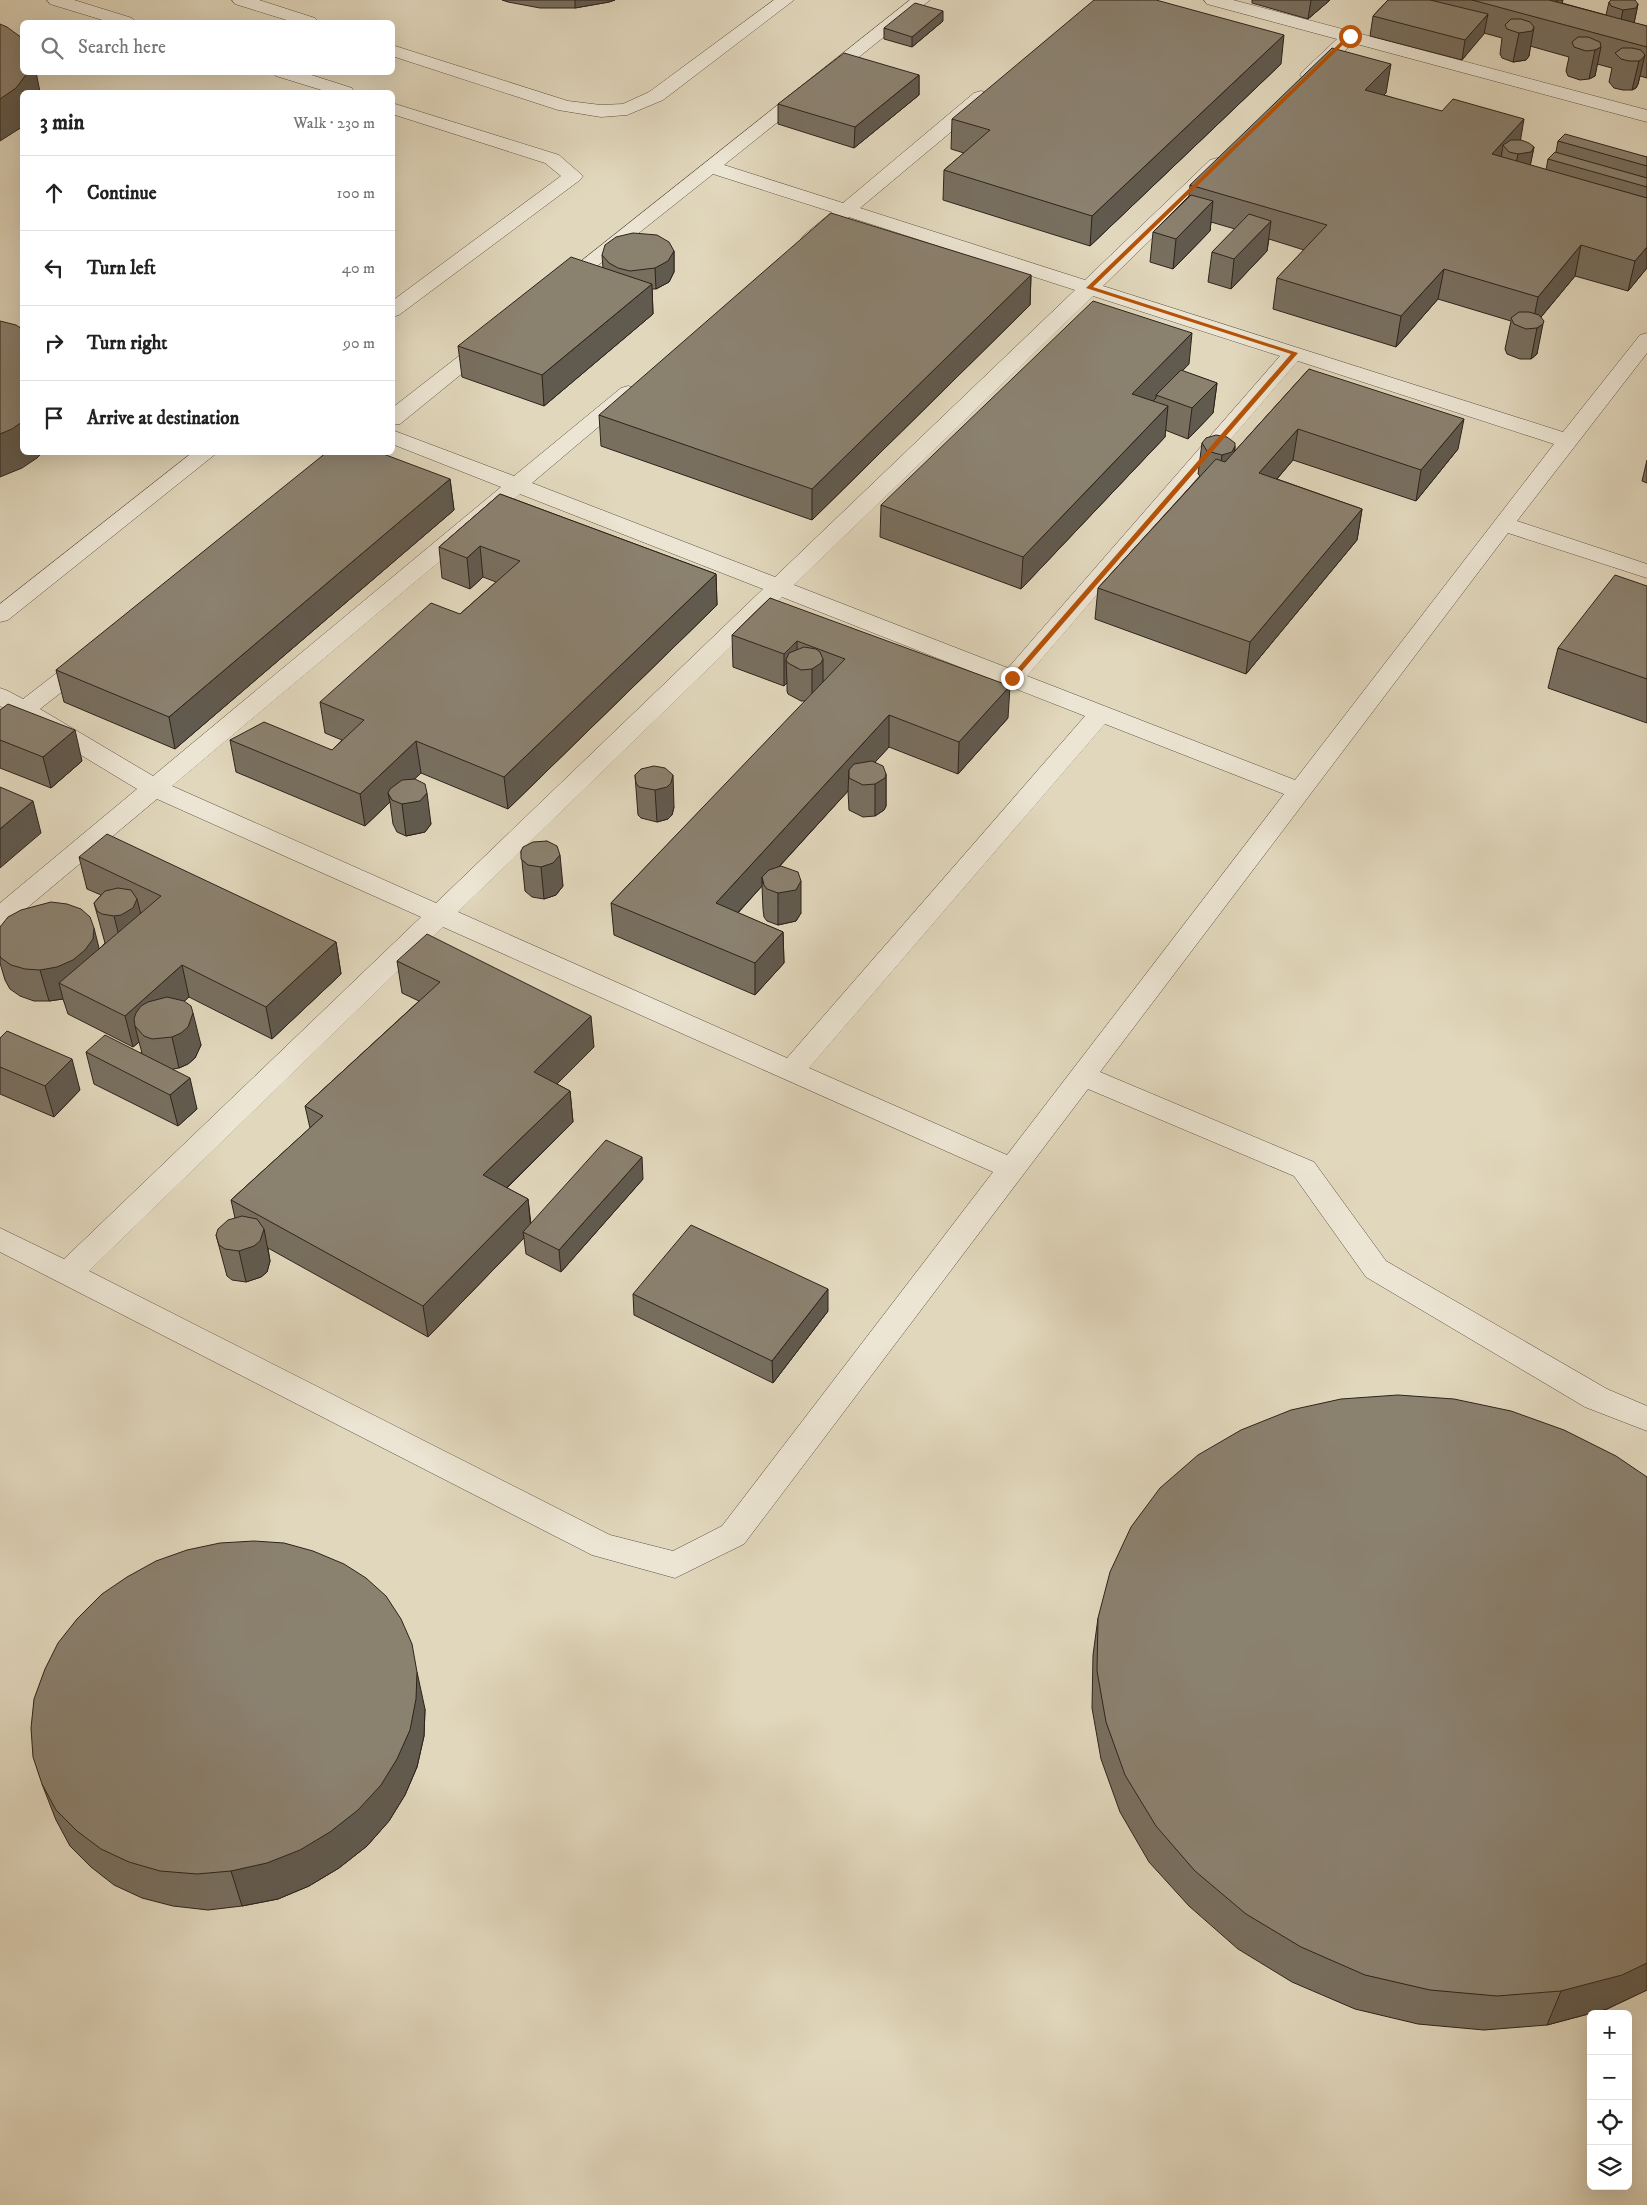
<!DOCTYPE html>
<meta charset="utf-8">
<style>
body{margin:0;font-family:"IM FELL DW Pica",serif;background:#f2f2f2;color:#222}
.controls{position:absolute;right:15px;bottom:15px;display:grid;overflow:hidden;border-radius:8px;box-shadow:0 5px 20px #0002}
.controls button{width:45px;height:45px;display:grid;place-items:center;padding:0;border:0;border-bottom:1px solid #e0e0e0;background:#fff;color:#222;font:25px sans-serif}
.stop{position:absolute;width:15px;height:15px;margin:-11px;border:4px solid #b45309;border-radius:50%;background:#fff}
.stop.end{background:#b45309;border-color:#fff;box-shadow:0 1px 5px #0008}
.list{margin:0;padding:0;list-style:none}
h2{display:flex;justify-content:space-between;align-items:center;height:65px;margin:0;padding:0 20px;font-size:21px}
h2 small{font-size:16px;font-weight:400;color:#767676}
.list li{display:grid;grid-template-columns:32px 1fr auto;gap:15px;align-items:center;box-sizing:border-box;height:75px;padding:0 20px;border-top:1px solid #e0e0e0}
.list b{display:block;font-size:19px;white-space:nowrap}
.list em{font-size:16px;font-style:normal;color:#767676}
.icon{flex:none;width:28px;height:28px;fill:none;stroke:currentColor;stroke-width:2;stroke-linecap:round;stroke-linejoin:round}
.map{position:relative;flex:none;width:1647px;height:2205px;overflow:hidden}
.search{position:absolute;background:#fff;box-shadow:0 5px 20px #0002;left:20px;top:20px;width:375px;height:55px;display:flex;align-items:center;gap:12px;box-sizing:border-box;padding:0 18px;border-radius:8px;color:#767676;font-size:19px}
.panel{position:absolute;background:#fff;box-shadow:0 5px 20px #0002;left:20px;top:90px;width:375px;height:365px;border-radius:8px}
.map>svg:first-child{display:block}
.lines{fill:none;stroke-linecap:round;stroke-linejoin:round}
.lane-casing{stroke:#5b5043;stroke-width:1}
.lane{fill:#ece5d3;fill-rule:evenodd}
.wall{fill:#786f5f;stroke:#2e231b}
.shaded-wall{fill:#615a4e;stroke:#2e231b}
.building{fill:#8b816f;stroke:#2e231b}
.route{fill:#b45309}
</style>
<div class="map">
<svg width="1647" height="2205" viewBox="0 0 1647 2205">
<rect width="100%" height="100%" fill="#e1d7bc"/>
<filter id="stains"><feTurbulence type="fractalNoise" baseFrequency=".004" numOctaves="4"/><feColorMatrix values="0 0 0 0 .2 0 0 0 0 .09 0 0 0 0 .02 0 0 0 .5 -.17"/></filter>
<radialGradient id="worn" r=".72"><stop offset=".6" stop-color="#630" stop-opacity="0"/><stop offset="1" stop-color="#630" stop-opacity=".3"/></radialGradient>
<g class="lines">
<g class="lane-casing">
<g id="lane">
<polygon points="47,0 74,0 132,18 135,22 109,22 50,4"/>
<polygon points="232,0 259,0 315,18 318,22 293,22 235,4"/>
<polygon points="774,0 794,0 663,100 627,115 601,117 558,110 392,56 392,45 568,101 601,105 623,104 649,92"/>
<path d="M910 0H930L724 165 843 203 974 93 981 91 988 93 990 97 988 101 860 208 1085 280 1210 160 1217 158 1224 160 1227 164 1224 168 1103 286 1563 432 1640 335 1647 333V353L1517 521 1647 564V578L1508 533 1100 1072 1314 1162 1386 1261 1607 1389 1647 1406V1431L1585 1407 1366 1277 1294 1176 1088 1089 744 1544 675 1578 592 1555 0 1252V1228L64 1259 421 917 157 799 9 923 0 926V903L137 789 0 706V688L8 691 23 699 80 655 88 653 96 655 100 660 96 665 40 709 153 776 501 487 392 444V430L514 476 621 388 628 386 635 388 639 392 635 396 532 483 775 577 1075 290 849 217C836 228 821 247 804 243L801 239 804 235 832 212 713 174 567 290 560 292 553 290 550 286ZM1093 296 1280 356 1008 668 794 585ZM1298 361 1554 444 1295 780 1027 676ZM520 494 763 589 436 903 172 786ZM782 597 1085 716 787 1058 458 912ZM1105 724 1284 794 1007 1155 809 1068ZM443 927 993 1172 722 1526 673 1551 610 1535 89 1271Z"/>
<polygon points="1204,0 1233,0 1647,110 1647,122 1353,43 1315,79 1309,80 1303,79 1300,75 1303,71 1337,39 1207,4"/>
<polygon points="273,72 302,72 352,88 354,92 328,92 276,76"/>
<polygon points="392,103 559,155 583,176 580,180 399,315 392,317 392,301 561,176 545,163 392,114"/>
<polygon points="489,336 496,338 499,342 496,346 400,424 392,425 392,408 482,338"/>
<polygon points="193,452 218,452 8,620 0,622 0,604"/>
</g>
</g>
<use href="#lane" class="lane"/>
</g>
<g class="wall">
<polygon points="502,0 615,0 609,2 575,8 540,8 508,2"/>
<polygon points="1252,0 1330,0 1308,19 1252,3"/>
<polygon points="1388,0 1562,0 1562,3 1606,15 1609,2 1638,4 1634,23 1647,26 1647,78 1640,76 1638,84 1636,88 1632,90 1623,90 1614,88 1609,82 1612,68 1597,64 1595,76 1589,79 1580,80 1568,76 1566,71 1569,57 1530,46 1529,56 1526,60 1513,62 1502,58 1500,54 1502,38 1484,33 1462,60 1370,36 1373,16"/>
<polygon points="943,21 912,47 884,39 884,28"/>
<polygon points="1281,64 1090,246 943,200 944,170 964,153 951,149 952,119"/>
<polygon points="919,75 919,95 854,148 778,124 778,104"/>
<polygon points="1386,93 1384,95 1520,140 1534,147 1530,165 1546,170 1548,159 1556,152 1558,141 1647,157 1647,268 1628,291 1575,276 1541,317 1537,354 1531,359 1520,359 1507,354 1505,349 1511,321 1438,299 1396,347 1273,309 1277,278 1304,250 1269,239 1267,251 1231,289 1208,282 1212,252 1235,229 1211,222 1210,231 1173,269 1150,262 1153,232 1189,196 1190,185"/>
<polygon points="674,251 674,272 669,282 656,289 652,289 653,314 544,406 462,377 458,346 603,268 602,255"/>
<polygon points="1031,275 1030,305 812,520 601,446 599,415"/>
<polygon points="1189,364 1182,371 1217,383 1213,413 1188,439 1165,430 1165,437 1021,589 880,537 881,505"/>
<polygon points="1309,369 1458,449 1416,501 1293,460 1277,479 1362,509 1357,540 1246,674 1095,619 1098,588 1200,476 1198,474 1202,443 1235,446 1235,451"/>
<polygon points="1647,460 1647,483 1642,481"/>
<polygon points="450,479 454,510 175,749 64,702 56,670"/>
<polygon points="500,494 716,574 717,605 508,809 421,773 414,779 431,824 425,832 406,836 397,832 393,824 390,802 365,826 236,772 230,740 332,750 342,740 325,733 320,702 460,614 496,582 483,577 470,589 442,578 439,547"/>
<polygon points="1647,586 1647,723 1548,688 1558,648"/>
<polygon points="770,598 1008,718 958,774 889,747 875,762 886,774 886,806 884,810 875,816 863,817 849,810 848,791 779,867 801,913 796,921 778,925 767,921 764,917 763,909 762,886 738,913 783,932 784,963 755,995 614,935 611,903 806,701 801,701 788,694 787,691 787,683 784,686 733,667 732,635"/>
<polygon points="0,710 82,761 51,788 0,768"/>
<polygon points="641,769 674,807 672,815 668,819 657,822 641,818 638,815 635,775"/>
<polygon points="547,841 563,886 556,895 544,899 532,897 525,891 521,851"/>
<polygon points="79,857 336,942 341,974 272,1039 189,997 184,1001 201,1045 195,1058 188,1064 179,1068 173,1069 197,1109 178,1126 94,1084 86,1052 142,1053 139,1042 133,1047 68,1014 63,999 49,1001 34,1001 20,996 10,989 5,980 0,963 0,927 99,949 105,943 94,903 101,895 87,889"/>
<polygon points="397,961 594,1047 557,1084 570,1091 573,1122 507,1188 528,1199 531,1224 643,1179 561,1272 526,1254 524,1238 428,1337 268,1248 270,1261 267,1272 261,1277 246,1282 232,1280 227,1276 216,1235 235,1218 231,1200 310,1128 305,1106 419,1001 402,993"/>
<polygon points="0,1038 80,1090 54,1117 0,1094"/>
<polygon points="633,1294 828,1311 773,1383 634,1315"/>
<polygon points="1647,1477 1647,1990 1607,2009 1547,2025 1484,2030 1418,2024 1355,2009 1292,1982 1238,1949 1189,1906 1149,1862 1120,1812 1101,1759 1092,1708 1093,1655 1098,1618"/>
<polygon points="425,1709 424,1736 417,1767 405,1795 389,1821 367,1846 339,1868 309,1886 278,1899 242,1906 208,1910 173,1906 142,1898 114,1885 91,1867 70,1846 56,1820 42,1784"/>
</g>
<g class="shaded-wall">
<polygon points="575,0 615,0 609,2 575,8"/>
<polygon points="1311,0 1330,0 1308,19"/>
<polygon points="1557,0 1563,0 1559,17 1553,21"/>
<polygon points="1638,4 1632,33 1617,39 1623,10"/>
<polygon points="943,11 943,21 912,47 912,37"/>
<polygon points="1488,14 1484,34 1462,60 1465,40"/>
<polygon points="1534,27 1529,56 1526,60 1513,62 1519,33"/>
<polygon points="1284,35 1281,64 1090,246 1092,216"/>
<polygon points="1601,47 1595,76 1589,79 1595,50"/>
<polygon points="1645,55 1638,84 1636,88 1632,90 1639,61"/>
<polygon points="1391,64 1386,93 1361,119 1365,90"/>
<polygon points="28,72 36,72 40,92 22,92 22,127 0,141 0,99"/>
<polygon points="919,75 919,95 854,148 855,127"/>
<polygon points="1524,119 1519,149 1503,145 1499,171 1492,154"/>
<polygon points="1534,147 1528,177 1512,184 1518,154"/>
<polygon points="1213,201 1210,231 1173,269 1176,239"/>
<polygon points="1271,221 1267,251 1231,289 1234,259"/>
<polygon points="1581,245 1575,276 1532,328 1538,297"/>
<polygon points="1647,247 1647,268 1628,291 1635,261"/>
<polygon points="674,251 674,272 669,282 656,289 655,268"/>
<polygon points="1444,269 1438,299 1396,347 1401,316"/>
<polygon points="1031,275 1030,305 812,520 812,489"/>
<polygon points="652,284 653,314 544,406 542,375"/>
<polygon points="1543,324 1537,354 1531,359 1537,328"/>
<polygon points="1192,333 1189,364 1158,396 1156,395 1156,398 1130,425 1132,394"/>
<polygon points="1217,383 1213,413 1188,439 1192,408"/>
<polygon points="1168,406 1165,437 1021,589 1023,557"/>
<polygon points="1464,419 1458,449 1416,501 1421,470"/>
<polygon points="22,422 22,452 43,452 37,458 22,468 0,477 0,434"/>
<polygon points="1298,429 1293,460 1255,504 1259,473"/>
<polygon points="1235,446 1231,477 1218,486 1222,455"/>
<polygon points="450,479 454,510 175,749 169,717"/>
<polygon points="1362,509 1357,540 1246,674 1250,642"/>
<polygon points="480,546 483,577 470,589 467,558"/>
<polygon points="716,574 717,605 508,809 504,777"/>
<polygon points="797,641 797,668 786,660 787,683 784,686 784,654"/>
<polygon points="823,659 823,691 812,700 812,669"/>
<polygon points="1010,686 1008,718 958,774 959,742"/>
<polygon points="889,715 889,747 857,782 849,770 848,791 763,884 762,877 762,886 717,935 716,903"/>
<polygon points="75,730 82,761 51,788 43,757"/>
<polygon points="416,741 421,773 392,800 388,793 390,802 365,826 360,794"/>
<polygon points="886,774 886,806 884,810 875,816 875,784"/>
<polygon points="673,775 674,807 672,815 668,819 657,822 655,790"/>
<polygon points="427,793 431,824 425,832 406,836 402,804"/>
<polygon points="33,801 41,833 0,868 0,829"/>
<polygon points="560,855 563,886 556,895 544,899 541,867"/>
<polygon points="801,881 801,913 796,921 778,925 778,893"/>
<polygon points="137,899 145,930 122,948 114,916"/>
<polygon points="94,928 102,960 59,983 63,999 49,1001 40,970"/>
<polygon points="783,932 784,963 755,995 755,963"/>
<polygon points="336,942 341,974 272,1039 266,1007"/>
<polygon points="182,965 189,997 145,1036 135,1026 139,1042 133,1047 125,1016"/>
<polygon points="193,1013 201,1045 195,1058 188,1064 179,1068 172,1037"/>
<polygon points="591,1016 594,1047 537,1104 534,1072"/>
<polygon points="72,1059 80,1090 54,1117 45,1086"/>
<polygon points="190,1078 197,1109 178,1126 170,1095"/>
<polygon points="570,1091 573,1122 487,1207 483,1175"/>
<polygon points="642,1157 643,1179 561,1272 559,1250"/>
<polygon points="528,1199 531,1230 523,1232 524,1238 428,1337 423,1306"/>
<polygon points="264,1229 270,1261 267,1272 261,1277 246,1282 239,1251"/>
<polygon points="828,1289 828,1311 773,1383 772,1361"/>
<polygon points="417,1672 425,1709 424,1736 417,1767 405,1795 389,1821 367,1846 339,1868 309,1886 278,1899 242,1906 231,1871"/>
<polygon points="1647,1963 1647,1990 1607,2009 1547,2025 1561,1991"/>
</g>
<g class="building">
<polygon points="1094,0 1156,0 1284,35 1092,216 944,170 990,130 952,119"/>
<polygon points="1388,0 1430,0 1488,14 1465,40 1373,16"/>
<polygon points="1472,0 1549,0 1647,26 1647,47"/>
<polygon points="1611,0 1635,0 1638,4 1636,8 1623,10 1611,6 1609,2"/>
<polygon points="915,3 943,11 912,37 884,28"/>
<polygon points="1511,19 1521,19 1530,22 1534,27 1532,31 1519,33 1507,29 1505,25"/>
<polygon points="0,24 7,27 22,38 22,72 28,72 16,88 0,99"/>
<polygon points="1578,37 1588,37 1600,42 1601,47 1595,50 1586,51 1574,47 1572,42"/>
<polygon points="1332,48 1391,64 1365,90 1442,111 1453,99 1524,119 1492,154 1647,198 1647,247 1635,261 1581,245 1538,297 1444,269 1401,316 1277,278 1327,225 1190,185"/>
<polygon points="1622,48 1632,48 1641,50 1645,55 1642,59 1639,61 1629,61 1621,59 1615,53"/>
<polygon points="844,53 919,75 855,127 778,104"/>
<polygon points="1565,134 1647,157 1647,166 1558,141"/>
<polygon points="1511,140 1521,140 1529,143 1534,147 1531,152 1518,154 1509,152 1503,145"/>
<polygon points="1555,152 1647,178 1647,187 1548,159"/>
<polygon points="1191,195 1213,201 1176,239 1153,232"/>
<polygon points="831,213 1031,275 812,489 599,415"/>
<polygon points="1249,214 1271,221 1234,259 1212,252"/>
<polygon points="633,233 657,235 669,242 674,251 668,261 655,268 630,271 618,268 609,263 602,255 605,245 616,237"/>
<polygon points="571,257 652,284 542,375 458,346"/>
<polygon points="1093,301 1192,333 1132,394 1168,406 1023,557 881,505"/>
<polygon points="1519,312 1529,312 1539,315 1544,321 1543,324 1537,328 1526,329 1514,324 1511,318"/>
<polygon points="0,321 16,325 22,329 22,422 12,429 0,434"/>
<polygon points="1309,369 1464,419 1421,470 1298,429 1259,473 1362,509 1250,642 1098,588 1216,459 1225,462"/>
<polygon points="1181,370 1217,383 1192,408 1156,395"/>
<polygon points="1216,435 1227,437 1235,443 1235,446 1232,452 1222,455 1207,451 1202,443 1206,438"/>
<polygon points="327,452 378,452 450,479 169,717 56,670"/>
<polygon points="500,494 716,574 504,777 416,741 360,794 230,740 264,722 332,750 364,720 320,702 431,603 460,614 520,561 480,546 467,558 439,547"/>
<polygon points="1615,575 1647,586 1647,679 1558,648"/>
<polygon points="770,598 1010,686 959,742 889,715 716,903 783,932 755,963 611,903 845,659 797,641 784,654 732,635"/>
<polygon points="804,647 816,649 820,652 823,659 821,663 812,669 801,670 788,663 786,660 789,653"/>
<polygon points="8,704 75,730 43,757 0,740 0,710"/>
<polygon points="872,761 883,766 886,774 885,778 875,784 863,785 849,778 849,770 854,764"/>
<polygon points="654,766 665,768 673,775 671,783 667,787 655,790 639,787 636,783 635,775 641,769"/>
<polygon points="415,779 425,784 427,793 420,801 402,804 392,800 388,793 390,789 402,780"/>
<polygon points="0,787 33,801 0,829"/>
<polygon points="107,834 336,942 266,1007 182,965 125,1016 59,983 161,896 79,857"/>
<polygon points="547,841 557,846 560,855 553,863 541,867 528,865 521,859 521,851 523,847 533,842"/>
<polygon points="781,866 798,872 801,881 796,890 778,893 767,889 764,885 762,877 769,870"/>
<polygon points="118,888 131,890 137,899 133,908 121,915 114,916 102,914 97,911 94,903 105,891"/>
<polygon points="51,902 67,904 81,909 90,917 94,928 93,939 85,950 73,960 57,967 40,970 25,969 11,965 1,958 0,956 0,927 8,917 21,910"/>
<polygon points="427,934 591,1016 534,1072 570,1091 483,1175 528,1199 423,1306 231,1200 323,1116 305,1106 440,982 397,961"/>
<polygon points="167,997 184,1001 191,1006 193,1013 188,1027 181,1033 172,1037 152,1039 144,1036 135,1026 134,1019 136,1013 141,1006 148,1002"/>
<polygon points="7,1031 72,1059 45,1086 0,1067 0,1038"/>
<polygon points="105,1035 190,1078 170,1095 86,1052"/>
<polygon points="606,1140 642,1157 559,1250 523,1232"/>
<polygon points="242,1216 257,1219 264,1229 260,1241 254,1246 239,1251 225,1249 219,1245 216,1235 218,1229 228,1220"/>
<polygon points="691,1225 828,1289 772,1361 633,1294"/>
<polygon points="1398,1395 1454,1399 1511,1411 1564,1430 1616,1456 1647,1477 1647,1963 1622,1975 1561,1991 1497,1996 1430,1990 1365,1975 1301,1947 1246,1914 1195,1871 1156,1826 1125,1775 1106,1722 1097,1671 1098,1618 1110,1572 1131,1527 1160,1488 1198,1455 1241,1430 1291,1410 1341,1399"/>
<polygon points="254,1541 284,1543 313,1551 344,1564 366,1578 386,1596 401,1619 412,1644 417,1672 416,1699 410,1730 397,1759 381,1785 358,1810 330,1832 300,1850 267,1863 231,1871 197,1874 160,1871 129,1862 101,1849 77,1831 56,1810 42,1784 33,1757 31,1728 34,1699 45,1669 58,1643 77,1619 102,1594 127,1577 156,1561 187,1550 220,1543"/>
</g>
<polygon class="route" points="1348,35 1352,36 1093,287 1298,353 1014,680 1010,680 1010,677 1291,354 1086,288"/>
<rect width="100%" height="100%" filter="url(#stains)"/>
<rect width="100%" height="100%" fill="url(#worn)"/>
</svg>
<div class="controls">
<button>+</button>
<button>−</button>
<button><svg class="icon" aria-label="locate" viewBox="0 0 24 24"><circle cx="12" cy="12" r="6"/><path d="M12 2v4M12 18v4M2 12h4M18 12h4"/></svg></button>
<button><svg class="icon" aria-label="layers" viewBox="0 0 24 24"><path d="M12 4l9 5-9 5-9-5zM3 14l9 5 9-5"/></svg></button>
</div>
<div class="stop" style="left:1350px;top:36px"></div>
<div class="stop end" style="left:1012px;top:678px"></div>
<div class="search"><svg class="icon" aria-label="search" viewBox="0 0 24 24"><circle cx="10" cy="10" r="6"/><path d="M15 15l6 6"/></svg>Search here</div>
<section class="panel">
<h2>3 min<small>Walk · 230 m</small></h2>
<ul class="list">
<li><svg class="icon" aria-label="ahead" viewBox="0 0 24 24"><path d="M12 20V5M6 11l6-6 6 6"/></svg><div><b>Continue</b></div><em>100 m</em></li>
<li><svg class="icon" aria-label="left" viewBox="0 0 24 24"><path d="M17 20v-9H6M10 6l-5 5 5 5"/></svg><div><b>Turn left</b></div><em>40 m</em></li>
<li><svg class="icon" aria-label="right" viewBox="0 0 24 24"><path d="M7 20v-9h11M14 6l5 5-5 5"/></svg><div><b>Turn right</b></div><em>90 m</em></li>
<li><svg class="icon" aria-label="arrive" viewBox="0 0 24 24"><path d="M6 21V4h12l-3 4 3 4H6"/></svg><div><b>Arrive at destination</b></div></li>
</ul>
</section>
</div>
